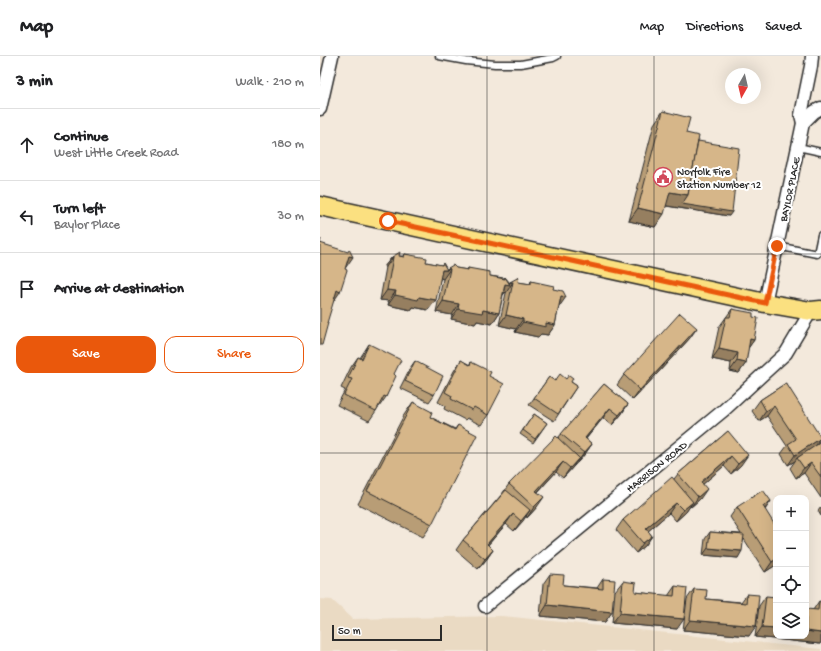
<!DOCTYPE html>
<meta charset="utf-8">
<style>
body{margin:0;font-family:"Gochi Hand",sans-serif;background:#f2f2f2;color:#202124}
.controls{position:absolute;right:12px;bottom:12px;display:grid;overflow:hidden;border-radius:8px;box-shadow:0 4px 16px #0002}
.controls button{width:36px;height:36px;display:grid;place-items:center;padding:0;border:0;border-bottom:1px solid #e0e0e0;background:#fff;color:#202124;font:20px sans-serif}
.compass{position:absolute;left:405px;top:12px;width:36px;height:36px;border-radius:50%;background:#fff;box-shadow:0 4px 16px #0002;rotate:188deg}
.scale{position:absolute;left:12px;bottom:10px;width:110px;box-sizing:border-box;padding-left:4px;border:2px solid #2b2b2b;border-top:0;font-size:11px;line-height:14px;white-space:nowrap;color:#2b2b2b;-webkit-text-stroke:3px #fff;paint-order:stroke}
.stop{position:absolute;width:12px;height:12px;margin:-9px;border:3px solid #ea580c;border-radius:50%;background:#fff}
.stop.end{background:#ea580c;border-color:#fff;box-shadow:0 1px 4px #0008}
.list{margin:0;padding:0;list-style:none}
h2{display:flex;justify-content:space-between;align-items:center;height:52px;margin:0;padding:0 16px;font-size:17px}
h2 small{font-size:13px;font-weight:400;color:#757577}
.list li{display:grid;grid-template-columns:26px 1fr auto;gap:12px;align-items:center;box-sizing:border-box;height:72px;padding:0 16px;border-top:1px solid #e0e0e0}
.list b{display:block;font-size:15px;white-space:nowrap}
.list p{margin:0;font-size:13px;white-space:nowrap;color:#757577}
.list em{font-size:13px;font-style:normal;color:#757577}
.actions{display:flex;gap:8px;padding:12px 16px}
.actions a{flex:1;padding:9px 0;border:1px solid #ea580c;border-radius:12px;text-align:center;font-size:14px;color:#ea580c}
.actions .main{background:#ea580c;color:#fff}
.icon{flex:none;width:22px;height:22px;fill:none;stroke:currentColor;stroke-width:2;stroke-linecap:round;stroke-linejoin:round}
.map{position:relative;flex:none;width:501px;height:595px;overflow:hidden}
header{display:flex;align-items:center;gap:24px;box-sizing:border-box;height:56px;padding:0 20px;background:#fff;border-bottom:1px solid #e0e0e0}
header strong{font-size:19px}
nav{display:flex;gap:22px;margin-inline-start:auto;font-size:14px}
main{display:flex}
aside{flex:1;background:#fff}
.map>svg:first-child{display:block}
.built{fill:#eadac3}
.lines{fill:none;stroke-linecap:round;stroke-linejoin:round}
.lane-casing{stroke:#2b2b2b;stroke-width:9}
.street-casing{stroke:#2b2b2b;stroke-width:15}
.primary-casing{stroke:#2b2b2b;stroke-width:21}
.lane{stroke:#fff;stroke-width:6}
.street{stroke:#fff;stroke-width:12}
.primary{stroke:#fbe080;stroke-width:18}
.wall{fill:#b89d76;stroke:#2b2b2b}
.shaded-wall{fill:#967f60;stroke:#2b2b2b}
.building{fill:#d6b689;stroke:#2b2b2b}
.route{stroke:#ea580c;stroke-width:5}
.grid{fill:none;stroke:#2b2b2b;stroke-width:1;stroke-opacity:0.55}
.labels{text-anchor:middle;stroke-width:4;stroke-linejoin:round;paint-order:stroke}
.poi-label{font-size:11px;fill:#2b2b2b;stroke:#fff;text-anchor:start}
.street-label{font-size:11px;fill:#2b2b2b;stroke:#fff}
</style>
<header>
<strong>Map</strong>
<nav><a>Map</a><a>Directions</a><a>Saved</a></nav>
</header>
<main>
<aside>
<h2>3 min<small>Walk · 210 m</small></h2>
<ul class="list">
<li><svg class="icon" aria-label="ahead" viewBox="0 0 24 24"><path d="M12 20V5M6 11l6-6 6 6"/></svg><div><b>Continue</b><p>West Little Creek Road</p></div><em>180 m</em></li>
<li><svg class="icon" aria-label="left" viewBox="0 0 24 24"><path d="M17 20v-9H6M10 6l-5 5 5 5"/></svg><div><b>Turn left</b><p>Baylor Place</p></div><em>30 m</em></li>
<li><svg class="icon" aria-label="arrive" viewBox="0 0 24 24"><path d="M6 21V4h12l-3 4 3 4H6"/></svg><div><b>Arrive at destination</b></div></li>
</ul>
<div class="actions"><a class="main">Save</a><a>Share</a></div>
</aside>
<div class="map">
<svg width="501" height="595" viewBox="0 0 501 595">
<rect width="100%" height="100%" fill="#f3e9dc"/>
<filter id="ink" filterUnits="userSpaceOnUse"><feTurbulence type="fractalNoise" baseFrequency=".025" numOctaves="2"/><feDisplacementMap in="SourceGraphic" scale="8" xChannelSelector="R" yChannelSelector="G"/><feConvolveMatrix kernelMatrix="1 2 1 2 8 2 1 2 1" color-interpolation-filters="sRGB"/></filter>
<g filter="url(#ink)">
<polygon class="built" points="0,543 12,544 33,563 182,560 501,593 501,595 0,595"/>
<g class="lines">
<g class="lane-casing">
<g id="lane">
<polyline points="119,0 146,5 175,8 201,8 233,2 237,0"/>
<polyline points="478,91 501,96"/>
<polyline points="457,190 497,198 501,179"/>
</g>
</g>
<g class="street-casing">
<g id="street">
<polyline points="0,53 12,0"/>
<polyline points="483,67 494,56 501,52"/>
<polyline points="445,247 483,67 481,59 491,10 492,0"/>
<polyline points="165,550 404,354 466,297 491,255"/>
</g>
</g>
<g class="primary-casing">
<polyline id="primary" points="0,150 445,247 491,255 501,254"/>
</g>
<use href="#lane" class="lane"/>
<use href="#street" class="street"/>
<use href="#primary" class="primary"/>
</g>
<g class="wall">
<polygon points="343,55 366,77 378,85 409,160 346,150 335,171 309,165 334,68"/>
<polygon points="85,198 106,206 121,209 123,207 127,214 128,212 136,212 147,214 148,212 170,220 184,222 185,221 190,227 190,226 198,226 210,228 211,225 233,233 239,250 235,269 228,279 221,278 218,281 195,276 196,273 179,269 186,237 185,236 183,239 179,257 172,268 157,265 155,268 131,263 132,259 116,256 123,223 121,222 120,224 108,254 93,251 91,254 68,249 69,245 60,244 66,211 64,211 72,201 79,200 83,200"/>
<polygon points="412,253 433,261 434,284 428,292 426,307 419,317 410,315 411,307 392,303 399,271"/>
<polygon points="370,282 313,344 297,329 304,319"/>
<polygon points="49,288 74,318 66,341 59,351 58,351 56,355 49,365 17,349 25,334 21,332 31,311 38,301 40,302"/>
<polygon points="141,304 149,309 151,306 169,320 168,359 161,369 147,362 145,364 124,353 125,350 118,346 134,315"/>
<polygon points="95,305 114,339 109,346 80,332 90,312"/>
<polygon points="229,321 235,325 251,326 257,330 234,365 209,349"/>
<polygon points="466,327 496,389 501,386 501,442 484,417 476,422 470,412 475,405 468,409 461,398 467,390 447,360 439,365 432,355 440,344"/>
<polygon points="284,328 308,348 301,359 292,369 283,362 266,383 272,388 265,398 243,422 236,416 218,436 217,451 207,462 206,460 194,475 186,468 168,489 173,494 166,504 158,513 136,494 143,484 182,438 189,428 238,382"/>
<polygon points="93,346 110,361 135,373 138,369 112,468 103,481 38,448 84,359"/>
<polygon points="214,358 227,367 213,387 200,378"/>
<polygon points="408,375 421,409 411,418 404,410 383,428 380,443 371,451 370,450 366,456 356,465 349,457 328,475 332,480 325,490 316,497 296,474 303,464 354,423 358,418"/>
<polygon points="451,445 445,454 456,509 445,516 424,483 418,502 383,499 385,483 390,476 421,478 410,461 417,451"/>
<polygon points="501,451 501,460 498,455"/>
<polygon points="230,518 243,529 277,532 283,523 292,556 285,566 220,560 223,528"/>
<polygon points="303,525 315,536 348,540 355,530 357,573 292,567 295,535"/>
<polygon points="374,533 386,543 421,546 427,538 429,580 363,574 367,543"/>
<polygon points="446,540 456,580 493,554 499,545 501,546 501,586 500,588 435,581 439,550"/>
</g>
<g class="shaded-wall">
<polygon points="350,136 368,139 412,156 409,160 341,149"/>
<polygon points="318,152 344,158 335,171 309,165"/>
<polygon points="29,200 33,201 24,214"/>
<polygon points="72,201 73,201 66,211 64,211"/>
<polygon points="128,212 130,213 123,223 121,222 119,225 122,214 127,214"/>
<polygon points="190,226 193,226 186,237 185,236 183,239 185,228 189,228"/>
<polygon points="17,234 20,236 11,249"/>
<polygon points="67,234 76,235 69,245 60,244"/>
<polygon points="75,239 99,241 116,244 108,254 93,251 91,254 68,249"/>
<polygon points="241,240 246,241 239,251"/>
<polygon points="123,245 139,248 132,259 116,256"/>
<polygon points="138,253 163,254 179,257 172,268 157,265 155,268 131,263"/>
<polygon points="186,259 203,263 196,273 179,269"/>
<polygon points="203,266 226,267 235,269 228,279 221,278 218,281 195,276"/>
<polygon points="377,272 370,282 313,344 320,334"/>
<polygon points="430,283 434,284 427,294"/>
<polygon points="399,293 418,297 411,307 392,303"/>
<polygon points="417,305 426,307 419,317 410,315"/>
<polygon points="308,348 301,359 292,369 299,359"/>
<polygon points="454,350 447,360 439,365 446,355"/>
<polygon points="290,352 283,362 258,392 265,382"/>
<polygon points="501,382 494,392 477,402 475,405 468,409 475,399"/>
<polygon points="272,388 265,398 257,407 264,397"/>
<polygon points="428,399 421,409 411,418 418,408"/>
<polygon points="411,400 404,410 374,436 381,426"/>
<polygon points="259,402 252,412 243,422 250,412"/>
<polygon points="243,406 236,416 209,445 216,435"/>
<polygon points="491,407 484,417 476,422 484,412"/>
<polygon points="387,433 380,443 371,451 378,441"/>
<polygon points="224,441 217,451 207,462 214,451"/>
<polygon points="451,445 443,456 443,450"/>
<polygon points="373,446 366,456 356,465 363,454"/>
<polygon points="356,447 349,457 319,483 326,472"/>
<polygon points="210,454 203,465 194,475 201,465"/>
<polygon points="193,458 186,468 160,498 167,488"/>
<polygon points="332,480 325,490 316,497 323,487"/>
<polygon points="388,492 422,495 418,502 383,499"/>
<polygon points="173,494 166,504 158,513 165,503"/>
<polygon points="456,503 456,509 445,516 452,506"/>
<polygon points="227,549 292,556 285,566 220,560"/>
<polygon points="300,557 364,563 357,573 292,567"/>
<polygon points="370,564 436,570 429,580 363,574"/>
<polygon points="442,571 456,572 456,580 486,580 486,575 501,577 501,586 500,588 435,581"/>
</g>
<g class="building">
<polygon points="343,55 370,62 366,77 379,80 368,139 350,136 344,158 318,152"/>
<polygon points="378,85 419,92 412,156 362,148 368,139"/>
<polygon points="1,183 0,187 28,196 29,193 33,201 29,200 25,213 27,214 20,236 17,234 7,267 8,267 2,289 0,289 0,184"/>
<polygon points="80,196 79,200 84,201 85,198 107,202 106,206 122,209 123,207 127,214 122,214 116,244 99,241 98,244 75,239 76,235 67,234 73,201 72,201"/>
<polygon points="133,209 136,212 148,214 148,212 170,216 170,220 185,223 185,221 190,229 185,228 179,257 163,254 162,257 138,253 139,248 123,245 130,213 128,212"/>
<polygon points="199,221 198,226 211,228 211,225 234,230 233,233 243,235 246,241 241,240 235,269 226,267 226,271 203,266 203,263 186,259 193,226 190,226"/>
<polygon points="412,253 433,257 433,261 438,262 434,284 430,283 426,307 417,305 418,297 399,293 406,261 410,261"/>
<polygon points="360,257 377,272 320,334 304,319"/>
<polygon points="49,288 81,304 74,318 76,320 66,341 64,340 56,355 24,339 32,323 28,322 38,301 42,303"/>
<polygon points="141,304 150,309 151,306 171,316 169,320 184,328 168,359 154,351 152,354 131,343 132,340 125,336"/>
<polygon points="95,305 123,320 114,339 85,325"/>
<polygon points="240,318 246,323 249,319 253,322 251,326 257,330 238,358 214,342 229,321 235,325"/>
<polygon points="466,327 501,382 475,399 468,388 476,383 454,350 446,355 440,344"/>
<polygon points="284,328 308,348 299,359 290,352 265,382 272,388 264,397 241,378"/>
<polygon points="93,346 112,356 110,361 135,374 138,369 157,379 112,468 47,435"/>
<polygon points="214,358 227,367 215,383 203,374"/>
<polygon points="408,375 428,399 418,408 411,400 381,426 387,433 378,441 358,418"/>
<polygon points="236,380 259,402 250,412 243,406 216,435 224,441 214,451 189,428"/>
<polygon points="501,386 501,421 491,407 484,412 477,402"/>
<polygon points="352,421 373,446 363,454 356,447 326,472 332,480 323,487 303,464"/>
<polygon points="186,434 210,454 201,465 193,458 167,488 173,494 165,503 143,484"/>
<polygon points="443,434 451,445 443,450 456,471 456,503 452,506 417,451"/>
<polygon points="390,476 424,479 422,495 388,492"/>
<polygon points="230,518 244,519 243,529 283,533 283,523 295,524 292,556 227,549"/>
<polygon points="303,525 316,527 315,536 354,540 355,530 367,532 364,563 300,557"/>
<polygon points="374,533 387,534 386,543 426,547 427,538 439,539 436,570 370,564"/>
<polygon points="446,540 456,541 456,572 442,571"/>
<polygon points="499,545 501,546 501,577 486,575 486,553 498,554"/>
</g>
</g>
<g class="lines" filter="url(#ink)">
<polyline class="route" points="68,165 445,247 457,190"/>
</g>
<path class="grid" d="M167 0V595M334 0V595M0 198H501M0 397H501"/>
<defs>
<g id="civic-ring" transform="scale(1)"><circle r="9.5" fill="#fff" stroke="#d1495b" stroke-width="1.5"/><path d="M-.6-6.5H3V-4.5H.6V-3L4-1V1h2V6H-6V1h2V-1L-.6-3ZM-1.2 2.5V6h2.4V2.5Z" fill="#d1495b"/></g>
</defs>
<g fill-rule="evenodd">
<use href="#civic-ring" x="343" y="121"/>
</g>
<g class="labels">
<g class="poi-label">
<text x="357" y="119">Norfolk Fire<tspan x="357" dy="13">Station Number 12</tspan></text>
</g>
<g class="street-label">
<text transform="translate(469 133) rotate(-78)" y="4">BAYLOR PLACE</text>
<text transform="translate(336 410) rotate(-39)" y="4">HARRISON ROAD</text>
</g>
</g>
</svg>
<div class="controls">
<button>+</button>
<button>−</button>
<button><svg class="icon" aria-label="locate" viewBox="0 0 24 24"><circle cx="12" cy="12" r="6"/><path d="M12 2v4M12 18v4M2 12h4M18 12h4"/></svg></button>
<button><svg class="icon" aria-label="layers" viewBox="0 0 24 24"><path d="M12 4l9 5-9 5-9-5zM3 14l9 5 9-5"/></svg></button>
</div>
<svg class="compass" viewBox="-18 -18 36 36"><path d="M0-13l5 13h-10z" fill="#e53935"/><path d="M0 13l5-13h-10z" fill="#757577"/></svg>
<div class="scale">50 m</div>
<div class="stop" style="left:68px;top:165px"></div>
<div class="stop end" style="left:457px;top:190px"></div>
</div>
</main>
